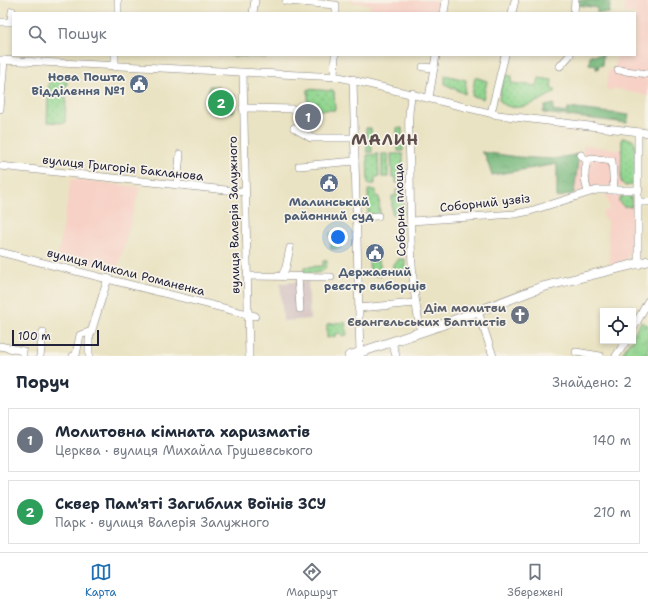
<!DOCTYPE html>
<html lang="uk">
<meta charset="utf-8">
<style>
body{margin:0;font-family:"Shantell Sans",sans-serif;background:#f6f6f7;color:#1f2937}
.controls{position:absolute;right:12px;bottom:12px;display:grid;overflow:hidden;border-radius:0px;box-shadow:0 2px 6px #0003}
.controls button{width:36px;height:36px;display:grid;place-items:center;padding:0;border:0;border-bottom:1px solid #e0e1e3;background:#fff;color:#1f2937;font:20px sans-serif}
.scale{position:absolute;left:12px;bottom:10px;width:87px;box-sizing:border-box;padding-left:4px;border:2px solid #22223b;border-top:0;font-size:11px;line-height:14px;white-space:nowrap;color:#22223b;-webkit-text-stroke:3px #f7f3e8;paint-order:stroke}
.you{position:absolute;left:338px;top:237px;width:14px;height:14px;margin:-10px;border:3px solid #fff;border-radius:50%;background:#1a73e8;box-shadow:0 0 0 6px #1a73e833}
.badge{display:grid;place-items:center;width:26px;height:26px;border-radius:50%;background:#1f6fb2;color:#fff;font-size:13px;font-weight:700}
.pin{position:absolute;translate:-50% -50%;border:2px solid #fff;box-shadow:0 1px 4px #0006}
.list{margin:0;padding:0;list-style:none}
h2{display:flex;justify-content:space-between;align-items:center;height:52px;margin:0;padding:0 16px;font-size:17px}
h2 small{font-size:13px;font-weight:400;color:#747a83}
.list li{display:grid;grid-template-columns:26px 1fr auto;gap:12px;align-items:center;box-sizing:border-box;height:64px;margin:0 8px 8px;padding:0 8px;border:1px solid #e0e1e3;border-radius:0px}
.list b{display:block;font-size:15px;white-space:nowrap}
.list p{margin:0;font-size:13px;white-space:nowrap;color:#747a83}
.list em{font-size:13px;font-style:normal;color:#747a83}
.icon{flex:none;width:22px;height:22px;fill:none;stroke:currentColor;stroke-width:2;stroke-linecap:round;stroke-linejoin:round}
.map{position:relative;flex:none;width:648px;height:356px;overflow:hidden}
.search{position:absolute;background:#fff;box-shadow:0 2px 6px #0003;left:12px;right:12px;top:12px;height:44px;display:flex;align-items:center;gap:10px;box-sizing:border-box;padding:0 14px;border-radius:0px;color:#747a83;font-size:15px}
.sheet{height:196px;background:#fff}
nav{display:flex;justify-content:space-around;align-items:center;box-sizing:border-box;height:56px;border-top:1px solid #e0e1e3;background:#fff;font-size:11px;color:#747a83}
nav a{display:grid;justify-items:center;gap:2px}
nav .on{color:#1f6fb2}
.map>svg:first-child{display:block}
.built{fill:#f7d1c6}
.industrial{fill:#d2bfbf}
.grass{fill:url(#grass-dots);stroke:#5a7c65}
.forest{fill:url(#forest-crowns);stroke:#4b6c5a}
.wetland{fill:url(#wetland-marsh);stroke:#5a7c65}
.garden{fill:url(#garden-furrows);stroke:#5a7c65}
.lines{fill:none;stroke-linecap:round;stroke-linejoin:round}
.minor-casing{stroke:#86827f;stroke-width:8}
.major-casing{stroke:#86827f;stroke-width:10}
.minor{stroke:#fff;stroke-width:7}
.major{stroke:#fff;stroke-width:9}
.labels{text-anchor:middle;stroke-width:3.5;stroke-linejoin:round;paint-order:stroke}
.service-label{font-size:12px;font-weight:bold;fill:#4e5e75;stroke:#f7f3e8}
.street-label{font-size:12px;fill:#22223b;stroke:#f7f3e8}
.worship-label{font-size:12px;font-weight:bold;fill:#5b616d;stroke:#f7f3e8;text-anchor:end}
.district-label{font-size:16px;font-weight:bold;letter-spacing:1px;fill:#5d4d4c;stroke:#f7f3e8}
</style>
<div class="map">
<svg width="648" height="356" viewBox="0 0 648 356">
<defs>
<pattern id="grass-dots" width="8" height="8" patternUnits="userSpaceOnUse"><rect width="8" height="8" fill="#91d68f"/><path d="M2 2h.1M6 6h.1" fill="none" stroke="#7db77c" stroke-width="1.8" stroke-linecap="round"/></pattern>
<pattern id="forest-crowns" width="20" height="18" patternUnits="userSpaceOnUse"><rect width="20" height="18" fill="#74b77a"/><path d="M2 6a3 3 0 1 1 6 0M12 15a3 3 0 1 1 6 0" fill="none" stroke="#5f9465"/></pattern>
<pattern id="wetland-marsh" width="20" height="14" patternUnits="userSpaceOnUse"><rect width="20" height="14" fill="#91d68f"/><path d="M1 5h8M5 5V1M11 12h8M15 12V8" fill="none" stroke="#7db77c"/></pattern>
<pattern id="garden-furrows" width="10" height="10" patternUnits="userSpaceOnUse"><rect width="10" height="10" fill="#91d68f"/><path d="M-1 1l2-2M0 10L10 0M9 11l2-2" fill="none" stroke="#7db77c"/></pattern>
</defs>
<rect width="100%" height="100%" fill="#f7f3e8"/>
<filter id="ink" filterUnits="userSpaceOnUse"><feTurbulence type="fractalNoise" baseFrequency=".025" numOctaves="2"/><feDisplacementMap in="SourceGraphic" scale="8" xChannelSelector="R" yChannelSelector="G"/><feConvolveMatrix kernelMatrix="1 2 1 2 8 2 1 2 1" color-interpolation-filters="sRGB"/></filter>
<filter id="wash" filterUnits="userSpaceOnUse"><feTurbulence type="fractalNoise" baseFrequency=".012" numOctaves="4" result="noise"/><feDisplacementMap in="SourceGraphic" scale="16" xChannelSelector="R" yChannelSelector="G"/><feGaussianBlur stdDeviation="0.9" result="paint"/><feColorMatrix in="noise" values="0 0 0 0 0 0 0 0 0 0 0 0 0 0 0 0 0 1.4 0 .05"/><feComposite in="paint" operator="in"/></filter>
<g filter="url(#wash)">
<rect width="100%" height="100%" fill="#eae3c3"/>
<g class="built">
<polygon points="351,0 438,0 436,13 378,13 370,12 370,4 350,2"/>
<polygon points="625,0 648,0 648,96 613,88 612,91 606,89 609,69 614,70 617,55 635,55 635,13 624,13"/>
<polygon points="583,145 621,150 621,182 625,186 594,187 574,193 579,154 583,155"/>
<polygon points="71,179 140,187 117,271 58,257"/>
<polygon points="627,194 633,198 632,250 625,261 610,265 607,220 603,218 603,211 609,210 608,200 604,195"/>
</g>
<polygon class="industrial" points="308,281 310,319 283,321 280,283"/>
<g class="grass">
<polygon points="219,55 266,55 266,58"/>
<polygon points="49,75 67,77 65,123 47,122"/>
<polygon points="445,75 466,80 465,94 445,84"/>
<path d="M503 75 512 76 511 83 537 86 539 78 552 80 551 88 555 89 556 91C543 100 510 118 499 99Z"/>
<polygon points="475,77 487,81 483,99 472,96"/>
<polygon points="308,89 334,91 335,110 308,110"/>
<polygon points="366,128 371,128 372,152 367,152"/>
<polygon points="397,128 402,128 403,151 398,151"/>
<polygon points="622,138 630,139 635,142 636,176 632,185 625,186 621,182"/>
<polygon points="378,154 379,177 375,177 375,184 368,184 367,155"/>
<rect x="382" y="154" width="6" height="23"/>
<polygon points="391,154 403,154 403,183 396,183 396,177 392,177"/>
<polygon points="368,190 376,190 376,196 379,197 380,215 368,215"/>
<polygon points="396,190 404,190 404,214 392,214 392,196 396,196"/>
<polygon points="625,194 631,197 632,207 623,206 619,202 619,198"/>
<polygon points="340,232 341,248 331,249 330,233"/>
<polygon points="399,259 405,259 405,272 393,275 393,264"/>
<polygon points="369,260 378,261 379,264 380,264 381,276 370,275"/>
<path d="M323 261H327C326 275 316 273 304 273V267L323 266Z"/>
<polygon points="345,322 347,335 342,336 341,333 336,334 336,336 327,338 327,324"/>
</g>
<g class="forest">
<polygon points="578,0 611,0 609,13 597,13 597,8 578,5"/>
<polygon points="590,55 603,55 602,66 599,65 598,69 596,69 596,65 589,64"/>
<polygon points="554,104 553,111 567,113 568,108 629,115 627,123 543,113 545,106"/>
<polygon points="481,152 518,157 552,159 579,154 574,193 557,198 557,164 492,175 485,155"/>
</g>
<polygon class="wetland" points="641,322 648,325 648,356 621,356 630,341 633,341 633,335"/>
<polygon class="garden" points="209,86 218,86 218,95 235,95 234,112 208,111"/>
</g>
<g filter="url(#ink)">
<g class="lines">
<g class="minor-casing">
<g id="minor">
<polyline points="286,1 336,5 336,13"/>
<polyline points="118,13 118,0"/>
<polyline points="253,13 255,0"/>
<polyline points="444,13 446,0"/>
<polyline points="512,13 515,0"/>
<polyline points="574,13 575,0"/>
<polyline points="0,22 11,22 12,11"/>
<polyline points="0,60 339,77 498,115 648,133"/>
<polyline points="560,66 570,55"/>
<polyline points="115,67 115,55"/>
<polyline points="423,67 434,68"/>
<polyline points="618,70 648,74"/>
<polyline points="243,73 249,356"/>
<polyline points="334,77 335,55"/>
<polyline points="353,79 360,356"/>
<path d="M412 93C406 118 410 145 410 170 411 224 409 279 421 332"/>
<polyline points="429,98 436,55"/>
<polyline points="243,108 295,109 315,115 314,119"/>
<polyline points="0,109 4,60"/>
<polyline points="491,113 505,55"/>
<polyline points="294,128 311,138 355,138"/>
<polyline points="638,132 638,265"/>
<polyline points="581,155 587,161"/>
<polyline points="0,166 245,192"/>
<polyline points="299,166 355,161"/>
<polyline points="177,185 180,154"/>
<path d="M588 192C585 183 582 164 591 158L612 161 614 190"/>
<polyline points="639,202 648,202"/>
<polyline points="356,217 378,216"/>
<polyline points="411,221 515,214 530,211 597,190 639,190"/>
<polyline points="0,252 255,316"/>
<polyline points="247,276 331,277"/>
<polyline points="282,276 286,267 290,248"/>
<polyline points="298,276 300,309"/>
<polyline points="358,308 416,303"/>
<polyline points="478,311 493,356"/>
<polyline points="633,329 648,301"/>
<polyline points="392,342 396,356"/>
<polyline points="0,346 23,351 23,356"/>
<polyline points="576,352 600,356"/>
<polyline points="40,356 43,332"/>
<polyline points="73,356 76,355 80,335 92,331"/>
<polyline points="89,356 89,339 108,278"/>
<polyline points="616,356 626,341"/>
</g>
</g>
<g class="major-casing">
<polyline id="major" points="349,356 436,327 542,287 648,261"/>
</g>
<use href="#minor" class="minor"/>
<use href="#major" class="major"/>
</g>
</g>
<defs>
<g id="civic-disc" transform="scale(1)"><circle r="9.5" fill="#5c6f8a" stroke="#f7f3e8"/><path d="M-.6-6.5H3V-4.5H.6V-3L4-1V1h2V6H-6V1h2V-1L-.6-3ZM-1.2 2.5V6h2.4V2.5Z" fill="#fff"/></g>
<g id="church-disc" transform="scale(1)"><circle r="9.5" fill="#6b7280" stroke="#f7f3e8"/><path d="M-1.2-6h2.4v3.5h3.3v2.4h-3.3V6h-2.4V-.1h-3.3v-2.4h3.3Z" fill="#fff"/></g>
</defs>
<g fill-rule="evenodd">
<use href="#civic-disc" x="139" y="84"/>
<use href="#civic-disc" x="329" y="183"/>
<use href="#civic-disc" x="375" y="253"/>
<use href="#church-disc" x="520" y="315"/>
</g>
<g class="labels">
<g class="service-label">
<text x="125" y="81" text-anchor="end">Нова Пошта<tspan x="125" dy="14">Відділення №1</tspan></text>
<text x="329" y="206">Малинський<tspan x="329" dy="14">районний суд</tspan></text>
<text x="375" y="276">Державний<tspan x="375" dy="14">реєстр виборців</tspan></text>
</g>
<g class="street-label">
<text transform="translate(123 168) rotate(6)" y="4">вулиця Григорія Бакланова</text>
<text transform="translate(485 203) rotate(-6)" y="4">Соборний узвіз</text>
<text transform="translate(400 210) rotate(-92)" y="4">Соборна площа</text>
<text transform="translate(234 215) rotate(-91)" y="4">вулиця Валерія Залужного</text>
<text transform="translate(126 272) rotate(14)" y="4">вулиця Миколи Романенка</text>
</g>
<g class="worship-label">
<text x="506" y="312">Дім молитви<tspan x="506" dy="14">Євангельських Баптистів</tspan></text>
</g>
<g class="district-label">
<text x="385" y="145">МАЛИН</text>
</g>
</g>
</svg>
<div class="controls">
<button><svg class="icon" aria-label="locate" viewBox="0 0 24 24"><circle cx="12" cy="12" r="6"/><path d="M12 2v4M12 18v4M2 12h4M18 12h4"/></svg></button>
</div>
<div class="scale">100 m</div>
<div class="you"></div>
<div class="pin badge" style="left:308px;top:117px;background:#6b7280">1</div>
<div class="pin badge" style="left:221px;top:103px;background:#2e9e5b">2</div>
<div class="search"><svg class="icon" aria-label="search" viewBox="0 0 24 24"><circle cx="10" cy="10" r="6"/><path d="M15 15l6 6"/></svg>Пошук</div>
</div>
<section class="sheet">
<h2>Поруч<small>Знайдено: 2</small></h2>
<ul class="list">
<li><span class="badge" style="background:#6b7280">1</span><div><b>Молитовна кімната харизматів</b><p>Церква · вулиця Михайла Грушевського</p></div><em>140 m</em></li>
<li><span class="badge" style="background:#2e9e5b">2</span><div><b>Сквер Пам'яті Загиблих Воїнів ЗСУ</b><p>Парк · вулиця Валерія Залужного</p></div><em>210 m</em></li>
</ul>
</section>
<nav>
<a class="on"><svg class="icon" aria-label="map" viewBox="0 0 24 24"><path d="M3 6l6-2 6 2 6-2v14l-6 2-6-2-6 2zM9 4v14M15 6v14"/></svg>Карта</a>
<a><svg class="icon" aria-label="directions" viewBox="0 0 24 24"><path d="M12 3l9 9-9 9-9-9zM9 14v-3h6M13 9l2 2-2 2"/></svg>Маршрут</a>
<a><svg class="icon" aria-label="saved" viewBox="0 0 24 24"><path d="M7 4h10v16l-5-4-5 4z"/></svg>Збережені</a>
</nav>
